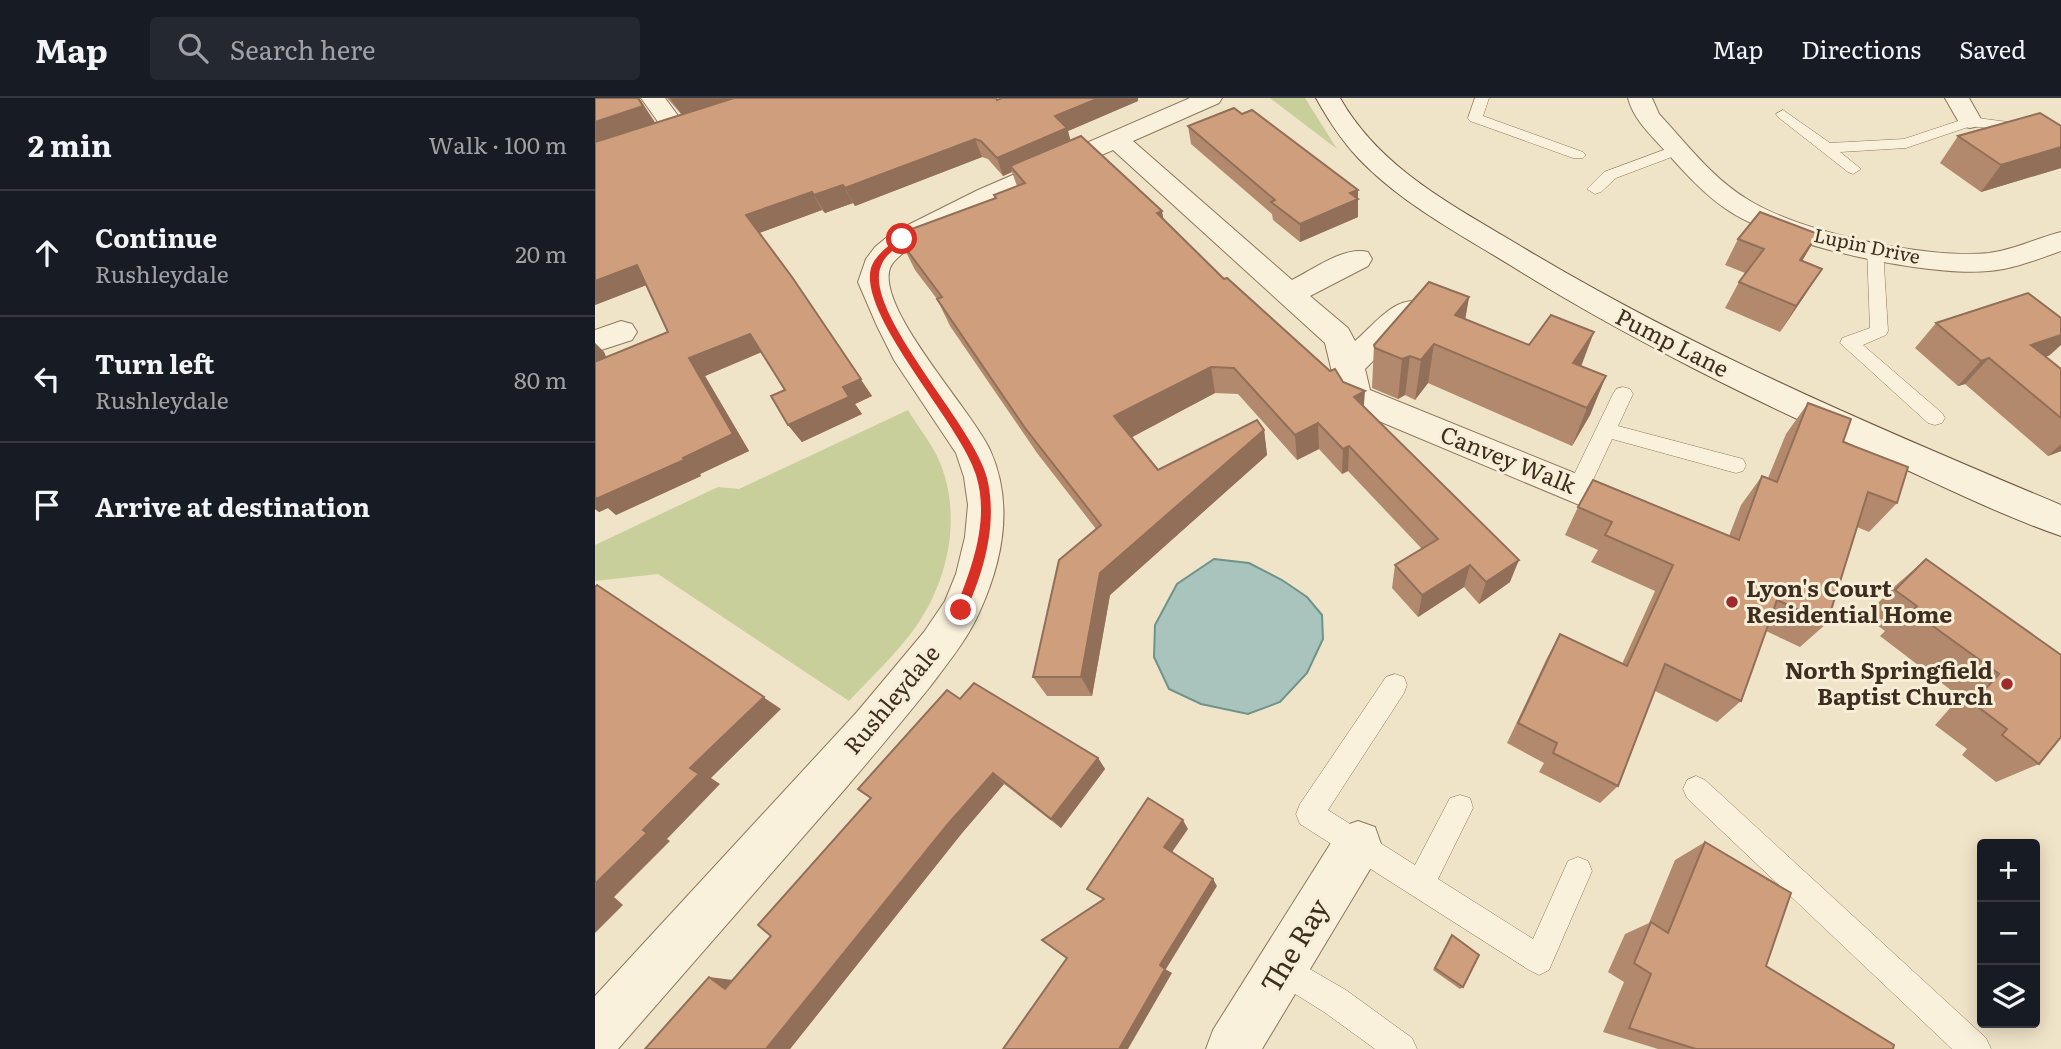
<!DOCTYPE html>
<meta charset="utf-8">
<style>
body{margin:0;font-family:Literata,serif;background:#242831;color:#f1f3f6}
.controls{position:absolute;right:21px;bottom:21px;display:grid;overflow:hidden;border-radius:7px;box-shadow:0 4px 18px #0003}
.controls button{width:63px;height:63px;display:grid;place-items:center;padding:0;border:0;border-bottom:2px solid #363941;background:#171b24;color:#f1f3f6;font:35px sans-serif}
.stop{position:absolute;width:21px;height:21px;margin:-16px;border:5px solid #d93025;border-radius:50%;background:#fff}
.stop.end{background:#d93025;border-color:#fff;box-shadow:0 2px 7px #0008}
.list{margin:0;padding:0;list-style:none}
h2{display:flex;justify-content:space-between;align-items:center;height:91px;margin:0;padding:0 28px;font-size:30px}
h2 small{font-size:23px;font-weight:400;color:#9ea1a6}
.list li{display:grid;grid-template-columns:46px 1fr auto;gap:21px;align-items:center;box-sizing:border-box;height:126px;padding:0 28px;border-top:2px solid #363941}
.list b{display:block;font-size:26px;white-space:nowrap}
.list p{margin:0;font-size:23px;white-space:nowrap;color:#9ea1a6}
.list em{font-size:23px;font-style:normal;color:#9ea1a6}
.icon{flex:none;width:38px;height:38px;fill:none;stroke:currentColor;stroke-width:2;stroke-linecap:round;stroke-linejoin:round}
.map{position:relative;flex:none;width:1466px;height:951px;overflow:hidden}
header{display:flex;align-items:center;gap:42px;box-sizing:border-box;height:98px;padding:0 35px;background:#171b24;border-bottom:2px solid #363941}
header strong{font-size:33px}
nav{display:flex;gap:38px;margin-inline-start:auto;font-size:24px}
.search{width:490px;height:63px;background:#242831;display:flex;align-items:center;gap:18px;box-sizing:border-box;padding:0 24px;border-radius:7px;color:#9ea1a6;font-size:26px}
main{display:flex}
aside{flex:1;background:#171b24}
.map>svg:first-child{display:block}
.green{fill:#c9cf9b}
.water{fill:#a9c4bc;stroke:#6f938a;stroke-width:2}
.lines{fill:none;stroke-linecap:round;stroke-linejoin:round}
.lane-casing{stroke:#8d765c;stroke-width:1}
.street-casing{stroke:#8d765c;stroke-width:2}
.secondary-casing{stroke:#6f573f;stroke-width:2}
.lane{fill:#faf1dc;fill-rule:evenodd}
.street{fill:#faf1dc;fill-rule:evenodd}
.secondary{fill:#faf1dc;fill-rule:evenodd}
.wall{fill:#b2896c}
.shaded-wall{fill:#916f58}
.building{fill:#cf9f7d;stroke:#916f58;stroke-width:2}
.route{fill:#d93025}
.poi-dot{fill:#9e2a2b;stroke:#f7eed8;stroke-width:2.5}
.labels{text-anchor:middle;stroke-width:6;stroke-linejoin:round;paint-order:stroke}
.far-street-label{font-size:19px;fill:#3d2e20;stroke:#f7eed8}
.street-label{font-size:23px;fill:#3d2e20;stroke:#f7eed8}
.poi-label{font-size:23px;font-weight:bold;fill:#3d2e20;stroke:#f7eed8;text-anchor:start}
.near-street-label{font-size:28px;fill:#3d2e20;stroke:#f7eed8}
</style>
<header>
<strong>Map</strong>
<div class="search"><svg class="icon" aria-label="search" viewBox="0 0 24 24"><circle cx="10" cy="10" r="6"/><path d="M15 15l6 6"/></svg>Search here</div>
<nav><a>Map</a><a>Directions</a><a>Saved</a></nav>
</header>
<main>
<aside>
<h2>2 min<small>Walk · 100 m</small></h2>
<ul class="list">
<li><svg class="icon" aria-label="ahead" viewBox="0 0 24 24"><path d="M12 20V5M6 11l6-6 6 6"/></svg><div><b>Continue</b><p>Rushleydale</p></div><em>20 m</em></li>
<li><svg class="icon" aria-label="left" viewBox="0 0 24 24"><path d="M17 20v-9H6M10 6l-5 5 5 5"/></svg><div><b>Turn left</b><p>Rushleydale</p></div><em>80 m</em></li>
<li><svg class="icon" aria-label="arrive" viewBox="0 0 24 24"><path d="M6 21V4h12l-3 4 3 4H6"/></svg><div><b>Arrive at destination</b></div></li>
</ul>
</aside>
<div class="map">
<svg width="1466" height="951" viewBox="0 0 1466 951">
<rect width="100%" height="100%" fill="#f0e4c8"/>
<g class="green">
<polygon points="675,0 710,0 742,51"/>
<path d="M313 312C322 327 334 342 342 358 368 412 355 479 322 527 303 555 276 579 254 603L63 476 0 483V447L123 389 144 391Z"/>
</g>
<polygon class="water" points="619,461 654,465 687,482 712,499 727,517 728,541 712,575 685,604 653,616 606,606 574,591 559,559 560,527 582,486"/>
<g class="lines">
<g class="lane-casing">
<g id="lane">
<polygon points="880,0 894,0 888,18 988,54 991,57 988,60 978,60 875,23 873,20"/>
<polygon points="1188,12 1235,45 1309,41 1375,19 1466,31 1466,39 1376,28 1311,50 1245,54 1266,71 1258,76 1253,74 1183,19 1181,16"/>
<polygon points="1085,46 1093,51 1090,54 1021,80 1006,94 1000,96 992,91 1009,74"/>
<polygon points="1280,146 1288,151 1293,233 1291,237 1268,247 1347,315 1350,320 1347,325 1340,327 1333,325 1245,245 1247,240 1275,230 1272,151"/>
<polygon points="1028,289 1035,291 1038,296 1023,328 1148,361 1151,367 1148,373 1141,375 1017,341 991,397 983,399 975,397 972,391 1018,296 1021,291"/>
<polygon points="800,576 809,579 812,587 809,595 733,712 820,767 855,700 865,697 875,700 878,710 843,781 938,841 973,763 983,759 993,763 997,773 954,872 944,877 934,872 705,726 701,716 705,706 791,579"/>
<polygon points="1101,678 1110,682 1391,940 1396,951 1357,951 1092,700 1088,691 1092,682"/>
<polygon points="687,855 751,892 817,940 822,951 780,951 729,914 676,881 672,870 676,859"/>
</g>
</g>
<g class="street-casing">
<g id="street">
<polygon points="46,0 70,0 92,30 89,35 80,37 71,35"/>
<path d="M595 0H627L624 5 538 43 697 182C719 171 749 148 773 154L777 161 773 168 715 198 753 230 760 243C779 227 800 197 826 204L830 211 770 271 775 292 1051 404 1056 414 1051 424 1038 429 1025 424 748 308 743 299 730 245 518 52C481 69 306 139 295 170 281 211 377 312 395 352 419 405 408 463 384 515 372 542 352 566 334 590 306 625 278 658 249 692 174 778 98 865 23 951H0V898L262 614 329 534 350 503 361 476 370 439 373 407 369 379 361 355 299 262 282 228 263 184 271 161 280 149 297 135 383 92Z"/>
<path d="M1033 0H1057L1064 16C1091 45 1117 80 1152 101 1206 135 1330 161 1394 155 1419 152 1442 140 1466 134V153C1443 161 1419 171 1394 173 1332 179 1182 147 1131 111 1109 96 1091 76 1073 56 1058 39 1039 23 1033 0Z"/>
<polygon points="1350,0 1374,0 1387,23 1384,28 1375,30 1366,28"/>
<polygon points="26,223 37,226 42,234 37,242 0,254 0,232"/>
<polygon points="763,723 780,729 786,746 780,763 667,951 611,951 618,932 746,729"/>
</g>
</g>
<g class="secondary-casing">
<path id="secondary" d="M721 0H745C785 71 859 108 927 149 1098 252 1282 330 1466 407V438C1405 417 1345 387 1286 360 1159 302 1033 241 915 167 866 137 812 108 771 68 750 48 735 25 721 0Z"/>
</g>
<use href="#lane" class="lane"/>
<use href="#street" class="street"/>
<use href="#secondary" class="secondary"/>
</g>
<g class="wall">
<polygon points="44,0 60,25 87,17 72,0 401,0 402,2 543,3 473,33 475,43 569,122 629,181 748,284 915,484 884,506 869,489 823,519 797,490 800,467 827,451 753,373 747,376 724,351 702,362 643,296 620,295 536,339 563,372 669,332 672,357 515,497 497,598 452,598 438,579 501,431 442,355 355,228 342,201 320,172 306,144 318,140 314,132 400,101 399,97 422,88 417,74 408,78 393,61 387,59 260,108 258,105 230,115 227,112 164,135 277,298 260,306 267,316 207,344 193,327 190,292 167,254 110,278 154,353 105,376 106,378 21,417 13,410 4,414 0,411 0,245 9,254 11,259 73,234 51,187 0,207"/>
<polygon points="593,28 763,92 763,119 705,144 678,122 677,116 596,46"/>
<polygon points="1466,28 1466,70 1386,94 1345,65 1363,38"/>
<polygon points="1223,136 1207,163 1210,197 1185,234 1130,210 1144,184 1150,175 1130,167 1143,141"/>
<polygon points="874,199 870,221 1011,278 995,317 977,348 833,285 820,302 810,297 803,301 777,290 779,247"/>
<polygon points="1341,225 1455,257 1451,259 1466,271 1466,353 1453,358 1370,286 1363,288 1320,250"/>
<polygon points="1213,305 1302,405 1274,434 1262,429 1232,525 1205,549 1171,533 1146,603 1122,624 1060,593 1023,688 1005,705 944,674 949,665 912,645 952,560 965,536 1027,566 1060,493 996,464 1003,452 970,437 983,409 1134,438 1146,407 1167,378 1173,380 1191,336"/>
<polygon points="1331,461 1466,557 1444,666 1401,684 1367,657 1372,651 1340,627 1365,599 1285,538 1290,533 1270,518 1300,488"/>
<polygon points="365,601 503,660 510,671 466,730 409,686 367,735 195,951 50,951 138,882 176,838"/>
<polygon points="1110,744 1171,868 1298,951 1063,951 1008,934 1029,884 1013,874 1030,836 1054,825 1080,762"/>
<polygon points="857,837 868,889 865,891 838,872"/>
</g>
<g class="shaded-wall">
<polygon points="44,0 61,26 0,46 0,24"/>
<polygon points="75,0 139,0 87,17"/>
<polygon points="504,0 543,0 543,3 473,33 477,48 415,68 417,74 408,78 402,60 460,18"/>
<polygon points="380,41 387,59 260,108 250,90"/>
<polygon points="1466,49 1466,70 1386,94 1406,67"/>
<polygon points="248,87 258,105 230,115 219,97"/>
<polygon points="763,92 763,119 705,144 705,126 755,95"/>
<polygon points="217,94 227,112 164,135 151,117"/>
<polygon points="567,113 572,140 562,115"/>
<polygon points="1223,136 1207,163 1205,162"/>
<polygon points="42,167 57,185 0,207 0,183"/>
<polygon points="1227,171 1210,197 1185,234 1201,208"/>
<polygon points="197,179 277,298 260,306 267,316 207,344 193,327 248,289"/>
<polygon points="874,199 867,240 860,217"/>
<polygon points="999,234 984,274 978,265"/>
<polygon points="155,236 169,253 110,278 154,353 105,376 106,378 21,417 13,410 4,414 0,411 0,394 88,360 94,260"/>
<polygon points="1466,237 1466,247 1455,257 1411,272 1436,247"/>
<polygon points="0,245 9,254 20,280 2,263 0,258"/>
<polygon points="839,246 833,285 820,302 826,262"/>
<polygon points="815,258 810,297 803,301 807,261"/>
<polygon points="1394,260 1370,286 1363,288 1386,263"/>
<polygon points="616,269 620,295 528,344 519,318"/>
<polygon points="1011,278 995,317 977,348 992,310"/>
<polygon points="770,293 768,319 759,299"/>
<polygon points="723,325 724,351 702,362 700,337"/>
<polygon points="669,332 672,357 515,497 497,598 486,579 505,475"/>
<polygon points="1466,346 1466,353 1453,358"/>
<polygon points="754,348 753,373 747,376 748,351"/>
<polygon points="924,462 915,484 884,506 891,484"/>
<polygon points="875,467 869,489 823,519 827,497"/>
<polygon points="2,487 186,611 116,680 125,686 72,741 75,743 19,799 28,807 0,835 0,786 48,732 95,670"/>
<polygon points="503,660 510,671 466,730 456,721"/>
<polygon points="398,675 409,686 367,735 195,951 171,951 353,726"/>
<polygon points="588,722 593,731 575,757 569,749"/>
<polygon points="618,781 622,788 571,871 565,867"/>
<polygon points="570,871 577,875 533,951 524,951"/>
<polygon points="114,879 138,882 130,891"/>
</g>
<g class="building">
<polygon points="0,0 43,0 48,8 0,24"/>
<polygon points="139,0 401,0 402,2 407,0 504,0 460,18 472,30 402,60 386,43 380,41 250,90 248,87 219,97 217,94 151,117 197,179 266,281 248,289 254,299 193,327 176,298 190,292 155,236 94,260 138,336 88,360 89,362 1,401 0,398 0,258 2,263 73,234 42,167 0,183 0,44"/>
<polygon points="639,10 647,16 657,12 763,92 755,95 763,101 705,126 676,104 680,102 593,28"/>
<polygon points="1445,15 1466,28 1466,49 1406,67 1363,38"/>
<polygon points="486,38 567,113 562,115 629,181 632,180 735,273 740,271 748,284 770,293 759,299 924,462 891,484 875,467 827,497 800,467 843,441 754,348 748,351 723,325 700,337 639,270 616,269 519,318 563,372 662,322 669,332 505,475 486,579 438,579 464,462 506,427 430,330 342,201 347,199 306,144 319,139 314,132 401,100 399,97 430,85 415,68"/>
<polygon points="1165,114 1223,136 1205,162 1227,171 1201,208 1144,184 1169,151 1143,141"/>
<polygon points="834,184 874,199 860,217 934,247 956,217 999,234 978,265 1011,278 992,310 839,246 826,262 815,258 807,261 780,250 779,247"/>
<polygon points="1433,195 1466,220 1466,237 1436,247 1466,271 1466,320 1394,260 1386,263 1341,225"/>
<polygon points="1213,305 1256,321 1248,344 1313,369 1302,405 1273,394 1232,525 1182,502 1146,603 1070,566 1023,688 958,655 962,645 923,625 965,536 1032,568 1078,467 1010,437 1017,424 983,409 998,382 1144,442 1167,378 1182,384"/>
<polygon points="1331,461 1466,557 1466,639 1444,666 1407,637 1412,631 1378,605 1404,576 1317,513 1322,508 1300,492"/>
<polygon points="2,487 169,599 95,670 104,676 48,732 52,735 0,786 0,489"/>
<polygon points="379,585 503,660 456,721 398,675 353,726 171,951 50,951 114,879 130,891 176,838 163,827 276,700 263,691 352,592 365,601"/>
<polygon points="553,700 588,722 569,749 618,781 565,867 570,871 524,951 408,951 472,860 447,842 509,801 492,791"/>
<polygon points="1110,744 1196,795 1171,868 1299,947 1298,951 1101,951 1034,930 1056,876 1039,865 1056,824 1073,835"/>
<polygon points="857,837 884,857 868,889 840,870"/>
</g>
<path class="route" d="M304 139 311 141C303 149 290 156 286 168 267 214 380 328 392 380 403 425 389 474 370 515L366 517 360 512C377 470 395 422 381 377 366 326 263 218 276 170 280 157 294 148 304 139Z"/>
<g class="poi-dot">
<circle cx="1137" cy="504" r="7"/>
<circle cx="1412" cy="586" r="7"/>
</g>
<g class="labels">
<g class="far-street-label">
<text transform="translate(1272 148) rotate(12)" y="7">Lupin Drive</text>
</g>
<g class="street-label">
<text transform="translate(1077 245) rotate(27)" y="8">Pump Lane</text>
<text transform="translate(913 362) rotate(22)" y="8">Canvey Walk</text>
<text transform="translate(297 602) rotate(-50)" y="8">Rushleydale</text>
</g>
<g class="poi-label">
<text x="1151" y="499">Lyon's Court<tspan x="1151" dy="26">Residential Home</tspan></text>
<text x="1398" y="581" text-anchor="end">North Springfield<tspan x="1398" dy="26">Baptist Church</tspan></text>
</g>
<g class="near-street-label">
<text transform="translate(700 848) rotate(-59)" y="10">The Ray</text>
</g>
</g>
</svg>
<div class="controls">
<button>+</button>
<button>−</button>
<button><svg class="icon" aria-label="layers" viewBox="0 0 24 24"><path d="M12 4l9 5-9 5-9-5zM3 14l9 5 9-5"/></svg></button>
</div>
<div class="stop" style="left:307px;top:141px"></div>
<div class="stop end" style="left:366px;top:512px"></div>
</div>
</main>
